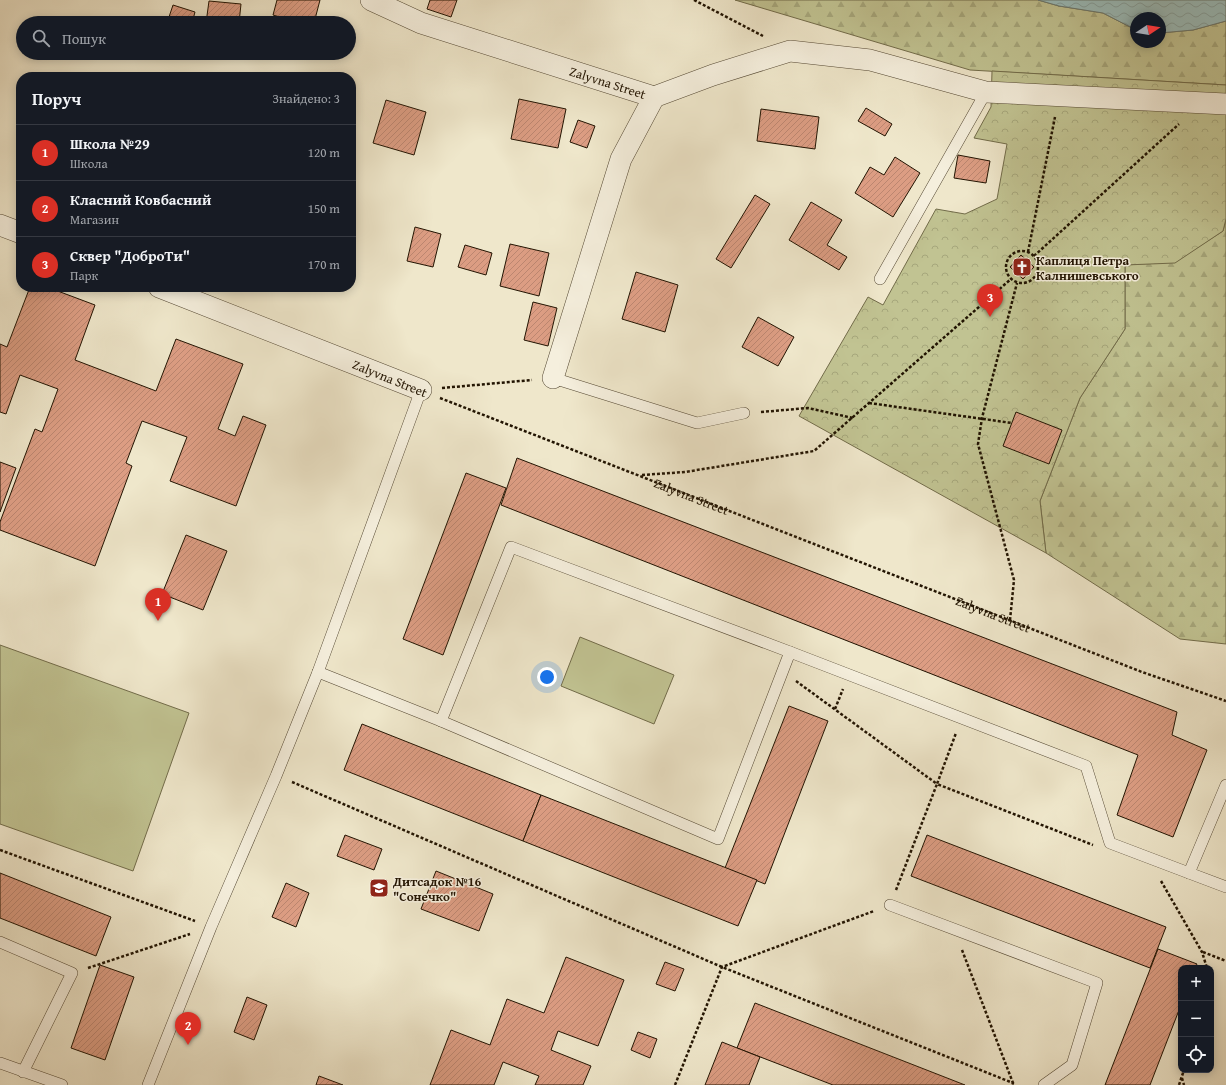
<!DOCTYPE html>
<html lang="uk">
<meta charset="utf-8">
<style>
body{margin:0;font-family:"Gentium Book Plus",serif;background:#20242c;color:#f1f3f6}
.controls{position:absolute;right:12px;bottom:12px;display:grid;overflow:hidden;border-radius:8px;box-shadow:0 2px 10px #0003}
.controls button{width:36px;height:36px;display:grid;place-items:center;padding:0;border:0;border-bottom:1px solid #363941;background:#171b24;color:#f1f3f6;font:20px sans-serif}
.compass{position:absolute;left:1130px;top:12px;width:36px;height:36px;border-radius:50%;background:#171b24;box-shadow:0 2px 10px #0003;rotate:78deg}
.you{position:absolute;left:547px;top:677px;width:14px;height:14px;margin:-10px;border:3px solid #fff;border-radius:50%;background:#1a73e8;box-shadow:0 0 0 6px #1a73e833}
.badge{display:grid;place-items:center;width:26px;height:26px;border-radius:50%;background:#d93025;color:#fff;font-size:13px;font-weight:700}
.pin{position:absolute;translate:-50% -33px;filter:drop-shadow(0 1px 2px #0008)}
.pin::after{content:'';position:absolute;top:21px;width:14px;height:12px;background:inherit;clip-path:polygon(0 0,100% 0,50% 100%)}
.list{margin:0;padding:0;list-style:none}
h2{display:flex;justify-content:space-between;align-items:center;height:52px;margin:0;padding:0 16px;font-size:17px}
h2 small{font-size:13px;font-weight:400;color:#9ea1a6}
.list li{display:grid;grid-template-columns:26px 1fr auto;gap:12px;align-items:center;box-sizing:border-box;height:56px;padding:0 16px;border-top:1px solid #363941}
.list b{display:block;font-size:15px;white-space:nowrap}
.list p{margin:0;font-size:13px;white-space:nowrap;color:#9ea1a6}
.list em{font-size:13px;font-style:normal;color:#9ea1a6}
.icon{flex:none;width:22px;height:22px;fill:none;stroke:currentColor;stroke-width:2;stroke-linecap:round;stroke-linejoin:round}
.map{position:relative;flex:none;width:1226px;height:1085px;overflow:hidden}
.search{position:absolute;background:#171b24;box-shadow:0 2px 10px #0003;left:16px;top:16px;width:340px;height:44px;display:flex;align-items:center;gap:10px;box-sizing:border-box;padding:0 14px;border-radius:22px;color:#9ea1a6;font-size:15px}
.panel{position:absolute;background:#171b24;box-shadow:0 2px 10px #0003;left:16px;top:72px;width:340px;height:220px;border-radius:16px}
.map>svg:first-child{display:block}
.forest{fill:url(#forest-firs);stroke:#726c4a}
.park{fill:url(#park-crowns);stroke:#726c4a}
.garden{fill:#c1c392;stroke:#726c4a}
.water{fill:url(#water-waves);stroke:#6b7a72}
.building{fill:url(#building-hatch);stroke:#221402}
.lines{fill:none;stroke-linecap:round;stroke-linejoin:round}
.service-casing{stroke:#554934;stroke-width:12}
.minor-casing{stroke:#554934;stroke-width:22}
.path{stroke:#221402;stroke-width:2.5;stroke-dasharray:3 2;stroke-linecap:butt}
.service{stroke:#f5efdd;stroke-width:11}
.minor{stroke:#f5efdd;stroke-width:21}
.labels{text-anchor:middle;stroke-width:3;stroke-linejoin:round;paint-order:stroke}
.street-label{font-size:13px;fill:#221402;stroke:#f5efdd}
.poi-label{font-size:13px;font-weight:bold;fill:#221402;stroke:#f5efdd;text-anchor:start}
</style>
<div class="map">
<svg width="1226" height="1085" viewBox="0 0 1226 1085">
<defs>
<pattern id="forest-firs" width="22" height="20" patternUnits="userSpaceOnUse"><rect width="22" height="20" fill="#c1c392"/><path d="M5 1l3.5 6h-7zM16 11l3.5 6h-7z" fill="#a6a77c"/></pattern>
<pattern id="park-crowns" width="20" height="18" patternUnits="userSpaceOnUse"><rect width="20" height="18" fill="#c1c392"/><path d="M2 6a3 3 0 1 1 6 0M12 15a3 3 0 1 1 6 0" fill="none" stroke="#a6a77c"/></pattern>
<pattern id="water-waves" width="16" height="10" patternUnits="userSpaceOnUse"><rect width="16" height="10" fill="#9bbebd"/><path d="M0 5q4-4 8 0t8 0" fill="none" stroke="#85a2a1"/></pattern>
<pattern id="building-hatch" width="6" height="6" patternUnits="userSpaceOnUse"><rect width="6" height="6" fill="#dc9d83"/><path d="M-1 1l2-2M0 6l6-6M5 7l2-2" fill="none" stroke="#bc8670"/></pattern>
</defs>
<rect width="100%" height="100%" fill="#efe7cb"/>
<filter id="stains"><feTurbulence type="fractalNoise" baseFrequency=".005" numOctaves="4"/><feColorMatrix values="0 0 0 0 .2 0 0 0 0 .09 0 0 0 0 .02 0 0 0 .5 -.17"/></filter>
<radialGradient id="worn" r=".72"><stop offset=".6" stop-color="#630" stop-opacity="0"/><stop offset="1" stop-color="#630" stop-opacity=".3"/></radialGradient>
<g class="forest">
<polygon points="735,0 1038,0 1059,6 1103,13 1136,30 1136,42 1160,42 1160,33 1193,30 1226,21 1226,85 970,70"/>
<polygon points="1226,219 1226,644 1180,639 1046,553 1040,501 1080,398 1125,329 1125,265 1175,262 1223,231"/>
</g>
<polygon class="park" points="992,71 1226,85 1226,219 1223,231 1175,263 1125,265 1125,329 1080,398 1040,501 1046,553 799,416 868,297 883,305 936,209 965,214 997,199 1007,144 974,138 991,107"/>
<g class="garden">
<polygon points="580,637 674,675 654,724 561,686"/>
<polygon points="0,645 189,713 133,871 0,824"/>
</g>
<polygon class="water" points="1038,0 1226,0 1226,21 1193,30 1160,33 1160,18 1136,18 1136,30 1103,13 1059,6"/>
<g class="building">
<polygon points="277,0 320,0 314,23 300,23 273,15"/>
<polygon points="430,0 457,0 451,17 427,9"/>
<polygon points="209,1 241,4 239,23 206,23"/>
<polygon points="173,5 195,12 192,23 167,23"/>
<polygon points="326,20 341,23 325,23"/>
<polygon points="519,99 566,109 558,148 511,139"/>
<polygon points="386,100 426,112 414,155 373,143"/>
<polygon points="866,108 892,124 885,136 858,121"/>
<polygon points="761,109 819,117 815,149 757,141"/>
<polygon points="578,120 595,126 587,148 570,142"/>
<polygon points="958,155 990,161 986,183 954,178"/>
<polygon points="895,157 920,173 893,217 855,193 870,167 884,175"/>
<polygon points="755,195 770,204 731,268 716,259"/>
<polygon points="811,202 842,220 827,245 847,257 839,270 789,240"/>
<polygon points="415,227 441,234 433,267 407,261"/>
<polygon points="510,244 549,253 539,296 500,286"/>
<polygon points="465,245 492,253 486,275 458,267"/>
<polygon points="1021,255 1034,267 1023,279 1010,267"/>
<polygon points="636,272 678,285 665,332 622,319"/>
<polygon points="30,287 47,287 95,305 75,360 156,391 176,339 243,364 218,429 235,436 243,416 266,425 236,506 170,481 187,437 142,421 126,463 132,466 95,566 0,530 0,522 35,429 42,432 58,389 20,375 6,414 0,412 0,344 7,347"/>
<polygon points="533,302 557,308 548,346 524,340"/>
<polygon points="758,317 794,337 778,366 742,347"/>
<polygon points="1016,412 1062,430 1049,464 1003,446"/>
<polygon points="517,458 1177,712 1172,735 1207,750 1173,837 1117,815 1138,755 501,505"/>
<polygon points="0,462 16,468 0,512"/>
<polygon points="466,473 506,488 443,655 403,639"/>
<polygon points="186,535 227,551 203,610 162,594"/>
<polygon points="789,706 828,721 765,884 725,868"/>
<polygon points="362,724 541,795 523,841 344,770"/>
<polygon points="541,795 757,880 738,926 523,841"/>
<polygon points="345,835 382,849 374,870 337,856"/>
<polygon points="927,835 1166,927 1150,968 911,876"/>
<polygon points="436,871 493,894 479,931 421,909"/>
<polygon points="0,873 111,917 96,956 0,918"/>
<polygon points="286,883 309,893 296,927 272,917"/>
<polygon points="1158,949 1197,964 1195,968 1181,968 1181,1005 1150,1085 1105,1085"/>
<polygon points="566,957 624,980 598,1046 558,1031 551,1050 591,1066 583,1085 535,1085 539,1076 503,1062 494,1085 430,1085 451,1030 490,1045 507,999 544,1013"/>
<polygon points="665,962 684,969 675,991 656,984"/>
<polygon points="100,965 134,977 105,1060 71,1048"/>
<polygon points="247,997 267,1005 254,1040 234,1032"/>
<polygon points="755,1003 965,1085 833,1085 737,1048"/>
<polygon points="638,1032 657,1039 650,1058 631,1050"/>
<polygon points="722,1042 760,1057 749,1085 705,1085"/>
<polygon points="319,1076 343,1085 316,1085"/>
</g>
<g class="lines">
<g class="service-casing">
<g id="service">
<polyline points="880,279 986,92"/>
<polyline points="553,378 697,423 744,413"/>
<polyline points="318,672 441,721 718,839 790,652 1086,766 1110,843 1189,873 1226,785"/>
<polyline points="441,721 511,547 790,652"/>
<polyline points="1189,873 1226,887"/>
<polyline points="890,905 1097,983 1072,1065 1044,1085"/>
<polyline points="0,942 72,973 23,1072"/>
<polyline points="0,1063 62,1085"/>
<polyline points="148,1085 211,927 276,776 318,672 421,390"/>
</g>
</g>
<g class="minor-casing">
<g id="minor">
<path id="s2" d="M371 0 421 23 654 97 621 159 553 378"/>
<polyline points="654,97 713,75 790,51 870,60 986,92 1226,104"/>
<polyline points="0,225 21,233"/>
<polyline points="159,287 421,390"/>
</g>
</g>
<g class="path">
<polyline points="694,0 763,36"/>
<circle cx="1022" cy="267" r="16"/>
<polyline points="1028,252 1055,117"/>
<polyline points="1034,256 1179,124"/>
<polyline points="442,388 532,380"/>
<path id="s1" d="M440 398 1142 672 1226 701"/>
<polyline points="869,403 1012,423"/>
<polyline points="761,412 808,408 853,418"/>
<polyline points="642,475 685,472 814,451 1011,279"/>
<polyline points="1010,620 1014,580 978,444 982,418 1017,283"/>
<polyline points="796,681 937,784 956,733"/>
<polyline points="835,709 843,689"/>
<polyline points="292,782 722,967 1013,1083 1012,1085"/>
<polyline points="0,850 195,921"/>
<polyline points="1161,881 1202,952 1207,968"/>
<polyline points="896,890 937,784 1093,845"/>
<polyline points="962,950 1013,1083"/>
<polyline points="1203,952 1226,961"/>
<polyline points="88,968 190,934"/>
<polyline points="1182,1078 1184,1085"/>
<polyline points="675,1085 722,967 874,911"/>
<polyline points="1179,1085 1184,1070"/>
</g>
<use href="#service" class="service"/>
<use href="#minor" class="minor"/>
</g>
<defs>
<g id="church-square" transform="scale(1)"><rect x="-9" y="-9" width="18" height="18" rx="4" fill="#8f2418" stroke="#f5efdd"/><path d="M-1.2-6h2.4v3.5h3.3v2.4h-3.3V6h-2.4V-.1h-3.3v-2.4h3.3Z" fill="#fff"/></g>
<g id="school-square" transform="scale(1)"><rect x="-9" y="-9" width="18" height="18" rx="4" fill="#8f2418" stroke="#f5efdd"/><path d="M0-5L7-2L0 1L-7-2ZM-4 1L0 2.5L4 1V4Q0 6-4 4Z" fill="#fff"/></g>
</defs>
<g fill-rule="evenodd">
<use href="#church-square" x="1022" y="267"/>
<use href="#school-square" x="379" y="888"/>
</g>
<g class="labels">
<g class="street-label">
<text dy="5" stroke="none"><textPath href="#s2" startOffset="251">Zalyvna Street</textPath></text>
<text transform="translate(390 378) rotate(22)" y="5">Zalyvna Street</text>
<text dy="5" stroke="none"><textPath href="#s1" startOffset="270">Zalyvna Street</textPath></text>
<text dy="5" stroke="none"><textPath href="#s1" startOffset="594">Zalyvna Street</textPath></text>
</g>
<g class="poi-label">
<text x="1036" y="265">Каплиця Петра<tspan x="1036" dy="15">Калнишевського</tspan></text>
<text x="393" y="886">Дитсадок №16<tspan x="393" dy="15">"Сонечко"</tspan></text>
</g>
</g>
<rect width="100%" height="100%" filter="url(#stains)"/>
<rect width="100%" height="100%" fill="url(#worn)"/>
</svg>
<div class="controls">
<button>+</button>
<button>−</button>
<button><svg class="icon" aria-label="locate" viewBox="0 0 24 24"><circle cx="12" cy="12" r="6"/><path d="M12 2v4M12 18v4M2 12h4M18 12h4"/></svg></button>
</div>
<svg class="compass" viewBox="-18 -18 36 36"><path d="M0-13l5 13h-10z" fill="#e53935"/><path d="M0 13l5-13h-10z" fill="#9ea1a6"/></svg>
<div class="you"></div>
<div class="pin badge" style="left:158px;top:621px">1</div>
<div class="pin badge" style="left:188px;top:1045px">2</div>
<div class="pin badge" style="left:990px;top:317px">3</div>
<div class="search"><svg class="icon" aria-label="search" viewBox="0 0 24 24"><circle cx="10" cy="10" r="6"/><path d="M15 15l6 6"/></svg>Пошук</div>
<section class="panel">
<h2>Поруч<small>Знайдено: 3</small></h2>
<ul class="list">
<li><span class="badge">1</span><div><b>Школа №29</b><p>Школа</p></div><em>120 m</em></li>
<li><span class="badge">2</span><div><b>Класний Ковбасний</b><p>Магазин</p></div><em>150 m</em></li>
<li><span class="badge">3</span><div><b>Сквер &quot;ДоброТи&quot;</b><p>Парк</p></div><em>170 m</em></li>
</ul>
</section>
</div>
